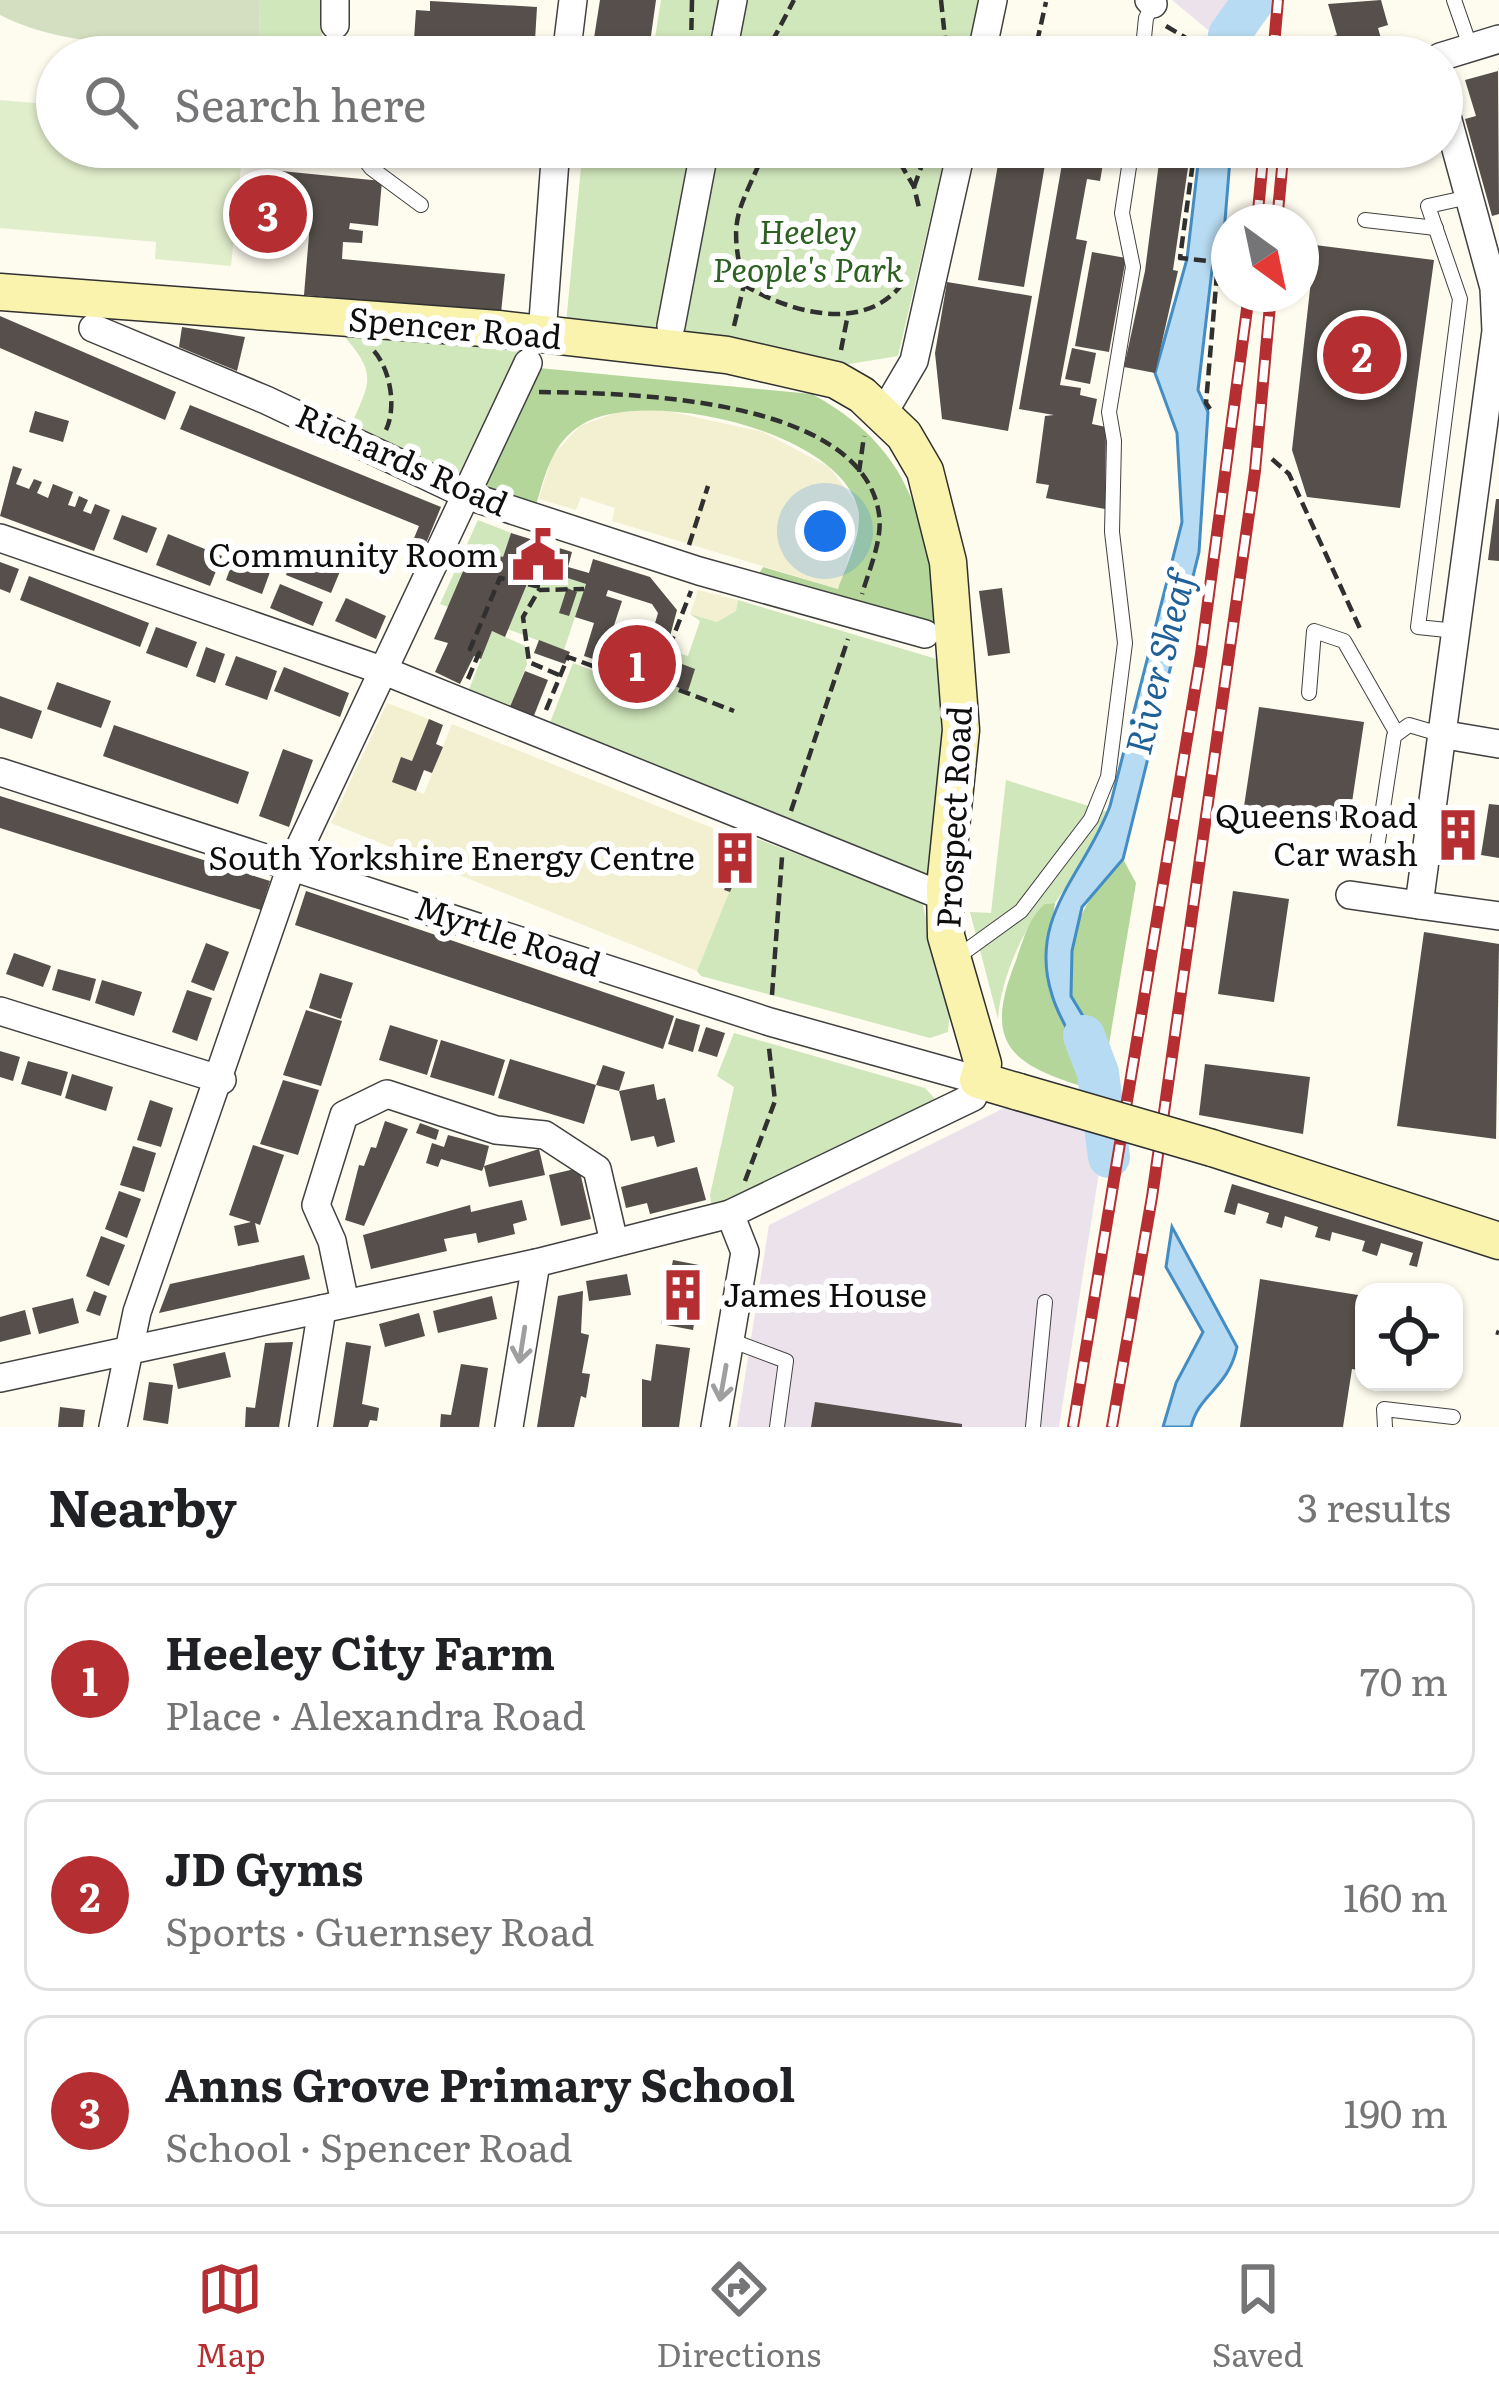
<!DOCTYPE html>
<meta charset="utf-8">
<style>
body{margin:0;font-family:Literata,serif;background:#f2f2f2;color:#202124}
.controls{position:absolute;right:36px;bottom:36px;display:grid;overflow:hidden;border-radius:24px;box-shadow:0 3px 9px #0004}
.controls button{width:108px;height:108px;display:grid;place-items:center;padding:0;border:0;border-bottom:3px solid #e0e0e0;background:#fff;color:#202124;font:60px sans-serif}
.compass{position:absolute;left:1211px;top:204px;width:108px;height:108px;border-radius:50%;background:#fff;box-shadow:0 3px 9px #0004;rotate:147deg}
.you{position:absolute;left:825px;top:531px;width:42px;height:42px;margin:-30px;border:9px solid #fff;border-radius:50%;background:#1a73e8;box-shadow:0 0 0 18px #1a73e833}
.badge{display:grid;place-items:center;width:78px;height:78px;border-radius:50%;background:#b52e31;color:#fff;font-size:39px;font-weight:700}
.pin{position:absolute;translate:-50% -50%;border:6px solid #fff;box-shadow:0 3px 12px #0006}
.list{margin:0;padding:0;list-style:none}
h2{display:flex;justify-content:space-between;align-items:center;height:156px;margin:0;padding:0 48px;font-size:51px}
h2 small{font-size:39px;font-weight:400;color:#757577}
.list li{display:grid;grid-template-columns:78px 1fr auto;gap:36px;align-items:center;box-sizing:border-box;height:192px;margin:0 24px 24px;padding:0 24px;border:3px solid #e0e0e0;border-radius:24px}
.list b{display:block;font-size:45px;white-space:nowrap}
.list p{margin:0;font-size:39px;white-space:nowrap;color:#757577}
.list em{font-size:39px;font-style:normal;color:#757577}
.icon{flex:none;width:66px;height:66px;fill:none;stroke:currentColor;stroke-width:2;stroke-linecap:round;stroke-linejoin:round}
.map{position:relative;flex:none;width:1499px;height:1427px;overflow:hidden}
.search{position:absolute;background:#fff;box-shadow:0 3px 9px #0004;left:36px;right:36px;top:36px;height:132px;display:flex;align-items:center;gap:30px;box-sizing:border-box;padding:0 42px;border-radius:66px;color:#757577;font-size:45px}
.sheet{height:804px;background:#fff}
nav{display:flex;justify-content:space-around;align-items:center;box-sizing:border-box;height:168px;border-top:3px solid #e0e0e0;background:#fff;font-size:33px;color:#757577}
nav a{display:grid;justify-items:center;gap:6px}
nav .on{color:#b52e31}
.map>svg:first-child{display:block}
.industrial{fill:#ebe2ec}
.farmland{fill:#f2f0d1}
.green{fill:#d0e6bb}
.forest{fill:#b4d69b}
.cemetery{fill:#d4dfc1}
.pitch{fill:#e1eecc}
.water{fill:#b7dbf2;stroke:#438dc4;stroke-width:3}
.lines{fill:none;stroke-linecap:round;stroke-linejoin:round}
.river{stroke:#b7dbf2;stroke-width:42}
.building{fill:#564f4b}
.service-casing{stroke:#414141;stroke-width:16}
.minor-casing{stroke:#414141;stroke-width:30}
.secondary-casing{stroke:#303030;stroke-width:39}
.path{stroke:#303030;stroke-width:4.5;stroke-dasharray:12 6;stroke-linecap:butt}
.service{stroke:#fff;stroke-width:14}
.minor{stroke:#fff;stroke-width:27}
.secondary{stroke:#faf3ae;stroke-width:36}
.rail-casing{stroke:#b52e31;stroke-width:12}
.rail{stroke:#fff;stroke-width:8;stroke-dasharray:22;stroke-linecap:butt}
.secondary-bridge-casing{stroke:#303030;stroke-width:39;stroke-linecap:butt}
.secondary-bridge{stroke:#faf3ae;stroke-width:36}
.oneway{stroke:#9f9f9f}
.labels{text-anchor:middle;stroke-width:12;stroke-linejoin:round;paint-order:stroke}
.park-label{font-size:33px;font-style:italic;fill:#2d6122;stroke:#fff}
.street-label{font-size:33px;fill:#0e0e0e;stroke:#fff}
.poi-label{font-size:33px;fill:#0e0e0e;stroke:#fff;text-anchor:end}
.water-label{font-size:36px;font-style:italic;fill:#1f6097;stroke:#fff}
</style>
<div class="map">
<svg width="1499" height="1427" viewBox="0 0 1499 1427">
<rect width="100%" height="100%" fill="#fefbef"/>
<g class="industrial">
<polygon points="1172,0 1233,0 1213,34"/>
<polygon points="1012,1104 1105,1134 1059,1427 737,1427 769,1225"/>
</g>
<g class="farmland">
<polygon points="659,409 763,432 829,467 857,504 859,522 839,589 612,521 615,508 581,497 576,510 539,499 552,456 580,426 623,410"/>
<polygon points="698,590 738,600 736,611 717,622 690,614"/>
<polygon points="387,703 429,719 412,761 401,758 393,782 424,794 452,724 735,837 721,873 729,877 724,889 730,892 697,971 331,823"/>
</g>
<g class="green">
<polygon points="259,0 321,0 322,39 260,40"/>
<polygon points="661,0 980,0 967,57 652,57"/>
<polygon points="583,147 947,147 898,356 849,364 566,324"/>
<path d="M344 336 529 347 469 483 350 428C369 383 379 376 344 336Z"/>
<polygon points="478,520 511,533 503,556 586,584 564,650 440,604"/>
<polygon points="738,600 940,660 945,717 927,875 548,728 573,663 662,696 677,653 688,656 700,621 690,614 717,622 736,611"/>
<polygon points="492,631 525,646 527,664 509,709 468,692"/>
<path d="M1006 780 1108 812 1097 842 1055 903 1045 904C1021 931 1000 983 998 1019L970 912 991 913Z"/>
<polygon points="752,837 922,902 950,1011 948,1032 930,1038 701,976 697,971"/>
<polygon points="734,1033 925,1088 937,1101 712,1209 710,1195 734,1087 717,1076"/>
</g>
<g class="forest">
<path d="M539 368 812 394C915 450 927 525 939 634L754 582 763 567 838 589C846 566 863 533 858 509 840 430 643 386 581 425 550 444 544 480 534 512L478 492Z"/>
<path d="M1123 859 1136 883 1107 1056C1096 1036 1080 1018 1072 997 1055 948 1089 891 1123 859Z"/>
<path d="M1055 903 1045 968 1086 1057 1091 1089C1013 1065 982 1047 1015 963 1023 942 1028 918 1045 904Z"/>
</g>
<path class="cemetery" d="M0 0H259L260 40C174 43 80 55 0 15Z"/>
<polygon class="pitch" points="0,100 57,105 57,147 243,147 231,266 155,259 156,242 0,228"/>
<g class="water">
<polygon points="1233,0 1243,0 1239,57 1210,57 1213,34"/>
<path d="M1200 147H1231L1223 245 1213 261 1198 390 1208 412 1199 552 1123 859 1082 907 1072 951 1071 996 1107 1056 1110 1094 1091 1089C1084 1046 1063 1032 1052 995 1027 916 1085 874 1110 806L1182 522 1177 433 1155 373 1187 259Z"/>
<path d="M1172 1227 1237 1347C1228 1389 1199 1393 1191 1427H1163L1176 1383 1203 1332 1166 1267Z"/>
</g>
<g class="lines">
<g class="river">
<polyline points="1226,57 1229,35 1254,0"/>
<polyline points="1084,1036 1098,1073 1109,1157"/>
</g>
</g>
<g class="building">
<polygon points="600,0 656,0 648,57 591,57"/>
<polygon points="1381,0 1388,25 1378,28 1386,56 1332,57 1327,38 1337,35 1328,4"/>
<polygon points="430,1 537,7 534,57 413,54 416,10 430,11"/>
<polygon points="1175,36 1204,54 1204,57 1172,57"/>
<polygon points="1498,71 1499,214 1492,216 1465,119 1476,116 1465,80"/>
<polygon points="1001,147 1048,147 1024,287 978,280"/>
<polygon points="1065,147 1106,147 1100,181 1087,179 1076,239 1087,241 1060,385 1081,388 1080,395 1097,399 1092,424 1106,427 1105,509 1046,498 1049,485 1036,483 1045,416 1054,415 1019,409"/>
<polygon points="1161,147 1191,147 1173,270 1178,271 1155,373 1124,367 1145,271"/>
<polygon points="281,171 382,181 378,226 350,223 349,229 363,231 362,243 343,242 342,259 505,274 501,313 304,295 310,223 276,220"/>
<polygon points="1315,245 1434,260 1400,508 1307,497 1292,450"/>
<polygon points="1092,252 1126,258 1109,352 1075,346"/>
<polygon points="947,282 1032,296 1008,431 942,419 935,353"/>
<polygon points="0,316 176,392 165,420 0,348"/>
<polygon points="182,327 245,337 237,371 179,347"/>
<polygon points="1072,348 1096,353 1090,384 1065,379"/>
<polygon points="190,405 441,507 420,558 408,553 419,526 180,429"/>
<polygon points="35,411 69,421 63,442 29,432"/>
<polygon points="13,466 22,469 16,484 29,489 34,479 42,482 37,493 48,498 53,484 73,492 68,505 75,507 79,496 88,500 83,511 91,514 95,504 110,510 94,551 0,516"/>
<polygon points="1496,499 1499,499 1499,561 1488,560"/>
<polygon points="122,515 157,528 147,553 113,539"/>
<polygon points="511,533 572,552 568,567 589,573 593,559 650,577 677,610 665,655 631,646 637,625 653,630 658,613 652,604 608,590 606,596 622,601 602,662 584,656 594,623 575,617 586,584 534,567 505,637 492,631 481,659 474,656 460,684 435,672 448,643 434,639 473,548 503,557"/>
<polygon points="168,534 222,556 210,586 156,565"/>
<polygon points="317,545 346,557 331,593 286,575 293,556 310,563"/>
<polygon points="234,558 270,572 262,594 226,580"/>
<polygon points="0,562 19,569 10,593 0,589"/>
<polygon points="29,576 149,623 140,647 20,600"/>
<polygon points="280,584 323,602 313,626 270,608"/>
<polygon points="567,588 577,592 569,616 559,613"/>
<polygon points="1002,588 1010,653 988,656 979,591"/>
<polygon points="346,598 386,616 376,639 335,621"/>
<polygon points="156,627 197,642 187,668 146,653"/>
<polygon points="539,640 570,652 565,664 534,653"/>
<polygon points="206,647 225,654 215,683 196,676"/>
<polygon points="236,656 277,671 267,700 225,685"/>
<polygon points="674,661 695,669 688,691 666,683"/>
<polygon points="284,667 349,693 340,717 274,691"/>
<polygon points="525,671 548,680 533,718 509,709"/>
<polygon points="57,682 111,701 101,728 47,709"/>
<polygon points="0,696 42,711 32,739 0,728"/>
<polygon points="1259,707 1364,722 1348,829 1243,813"/>
<polygon points="429,719 443,725 436,744 443,747 432,773 424,770 416,791 392,782 401,757 412,761"/>
<polygon points="114,725 249,772 238,804 103,756"/>
<polygon points="283,749 313,760 289,827 259,816"/>
<polygon points="0,796 270,881 261,910 0,828"/>
<polygon points="1489,804 1499,805 1499,858 1481,855"/>
<polygon points="1448,814 1472,817 1467,855 1444,852"/>
<polygon points="735,837 750,843 730,892 724,890 729,877 720,873"/>
<polygon points="306,891 674,1016 663,1049 295,925"/>
<polygon points="1233,891 1289,899 1274,1002 1218,994"/>
<polygon points="1424,932 1499,944 1496,1139 1397,1126"/>
<polygon points="206,943 229,952 214,991 191,982"/>
<polygon points="14,953 51,966 43,987 6,974"/>
<polygon points="58,969 96,979 90,1001 52,990"/>
<polygon points="320,973 353,983 341,1019 309,1008"/>
<polygon points="102,980 142,992 134,1016 95,1003"/>
<polygon points="187,990 212,998 197,1041 172,1032"/>
<polygon points="306,1010 342,1021 321,1086 283,1075"/>
<polygon points="676,1018 700,1025 693,1052 668,1044"/>
<polygon points="390,1025 438,1040 427,1075 379,1060"/>
<polygon points="706,1027 725,1033 717,1057 698,1051"/>
<polygon points="441,1040 505,1060 494,1096 430,1077"/>
<polygon points="0,1051 20,1057 13,1081 0,1077"/>
<polygon points="510,1059 596,1085 584,1124 498,1098"/>
<polygon points="28,1061 68,1072 61,1096 21,1084"/>
<polygon points="1205,1064 1310,1077 1303,1134 1199,1115"/>
<polygon points="603,1065 625,1072 619,1091 654,1084 657,1100 665,1098 675,1142 657,1147 654,1136 631,1141 619,1091 596,1085"/>
<polygon points="72,1074 113,1087 106,1111 65,1098"/>
<polygon points="283,1080 319,1090 298,1155 260,1144"/>
<polygon points="150,1100 173,1108 161,1147 137,1140"/>
<polygon points="385,1121 408,1129 364,1226 345,1220 359,1165 364,1166 371,1147 376,1148"/>
<polygon points="420,1123 439,1130 436,1140 416,1133"/>
<polygon points="448,1135 489,1146 484,1166 539,1149 545,1175 489,1187 484,1166 482,1171 441,1159 438,1167 426,1163 432,1143 444,1147"/>
<polygon points="253,1145 284,1155 260,1225 255,1223 259,1242 238,1246 234,1226 251,1222 229,1215"/>
<polygon points="133,1146 156,1153 144,1192 120,1185"/>
<polygon points="697,1167 706,1200 650,1214 647,1203 626,1208 621,1187"/>
<polygon points="579,1168 591,1219 561,1226 549,1175"/>
<polygon points="1232,1184 1423,1242 1417,1267 1409,1265 1413,1253 1381,1243 1377,1256 1362,1251 1365,1241 1332,1232 1330,1241 1315,1237 1318,1227 1285,1216 1282,1228 1266,1223 1269,1213 1238,1203 1235,1215 1224,1212"/>
<polygon points="119,1191 141,1199 127,1238 105,1229"/>
<polygon points="522,1200 527,1220 513,1224 515,1234 478,1243 476,1233 444,1239 447,1251 371,1269 363,1235 470,1205 471,1212"/>
<polygon points="101,1236 125,1245 109,1286 86,1276"/>
<polygon points="304,1255 310,1279 159,1313 170,1284"/>
<polygon points="673,1260 704,1266 693,1330 661,1324"/>
<polygon points="627,1274 631,1295 589,1301 586,1281"/>
<polygon points="1260,1279 1364,1296 1364,1371 1352,1369 1343,1427 1240,1427"/>
<polygon points="94,1291 107,1296 100,1316 86,1311"/>
<polygon points="583,1291 581,1333 589,1335 582,1373 590,1374 586,1398 581,1396 574,1427 537,1427 558,1296"/>
<polygon points="492,1296 497,1319 438,1333 433,1311"/>
<polygon points="73,1298 79,1323 39,1334 32,1308"/>
<polygon points="25,1310 31,1334 0,1342 0,1317"/>
<polygon points="419,1313 425,1336 385,1347 379,1324"/>
<polygon points="293,1342 279,1427 245,1427 246,1407 255,1408 265,1343"/>
<polygon points="346,1342 371,1346 362,1404 379,1408 377,1421 370,1420 368,1427 333,1427"/>
<polygon points="656,1344 690,1348 679,1427 642,1427 642,1379 651,1381"/>
<polygon points="225,1352 231,1377 178,1389 173,1364"/>
<polygon points="461,1364 488,1368 479,1427 440,1427 441,1414 451,1415"/>
<polygon points="149,1382 173,1385 168,1424 143,1420"/>
<polygon points="815,1402 962,1424 962,1427 811,1427"/>
<polygon points="60,1407 85,1410 83,1427 58,1427"/>
</g>
<g class="lines">
<g class="service-casing">
<g id="service">
<polyline points="1454,0 1470,46"/>
<polyline points="335,25 337,57"/>
<polyline points="1142,57 1146,18 1153,4"/>
<polyline points="355,147 371,168 421,205"/>
<polyline points="1365,220 1436,228"/>
<polyline points="1456,631 1418,627 1460,299 1428,206 1469,197"/>
<polyline points="1309,693 1314,631 1344,641 1396,732"/>
<polyline points="1376,854 1394,736 1409,725 1443,735"/>
<polyline points="956,958 1021,911 1091,819 1108,777 1125,643 1112,532 1114,441 1109,412 1133,267 1122,213 1132,147"/>
<polyline points="730,1340 786,1361 777,1427"/>
<polyline points="1033,1427 1045,1302"/>
<polyline points="1385,1427 1384,1409 1453,1417"/>
</g>
</g>
<g class="minor-casing">
<g id="minor">
<polyline points="1149,0 1153,4"/>
<polyline points="335,25 335,0"/>
<polyline points="566,57 573,0"/>
<polyline points="722,57 733,0"/>
<polyline points="981,57 993,0"/>
<polyline points="1440,57 1499,39"/>
<polyline points="671,326 705,147"/>
<polyline points="93,328 266,400 469,496 699,571 925,634"/>
<polyline points="542,334 556,147"/>
<polyline points="884,412 914,361 962,147"/>
<polyline points="0,538 387,672 945,897"/>
<polyline points="1446,735 1499,744"/>
<polyline points="0,772 770,1022 978,1080 973,1097 730,1214 536,1263 0,1378"/>
<polyline points="1350,895 1419,905 1496,331 1494,288 1442,98"/>
<polyline points="1419,905 1499,916"/>
<polyline points="0,1011 222,1080"/>
<polyline points="345,1303 332,1241 316,1205 344,1115 387,1094 496,1130 545,1135 597,1169 614,1242"/>
<polyline points="113,1427 137,1312 292,864 528,363"/>
<polyline points="303,1427 322,1309"/>
<polyline points="509,1427 536,1263"/>
<polyline points="715,1427 745,1252 730,1214"/>
</g>
</g>
<g class="secondary-casing">
<g id="secondary">
<polyline points="0,292 498,329 727,355 836,380 862,395 904,435 925,471 948,562 961,730 945,887 946,936 983,1064 978,1080 1019,1092"/>
<polyline points="1212,1148 1499,1241"/>
</g>
</g>
<g class="path">
<polyline points="692,0 691,49 697,50"/>
<polyline points="941,0 947,57"/>
<polyline points="1166,26 1206,50 1207,57"/>
<polyline points="1037,42 1046,2"/>
<polyline points="674,57 691,49"/>
<polyline points="764,57 794,0"/>
<path d="M766 147C741 211 726 213 744 285 791 313 867 335 905 280"/>
<polyline points="891,147 914,187 920,212"/>
<polyline points="901,147 924,159 935,147"/>
<polyline points="1195,147 1180,258 1218,262 1206,403 1210,409"/>
<polyline points="391,156 392,147"/>
<polyline points="914,187 924,159"/>
<polyline points="734,326 744,285"/>
<polyline points="841,350 848,314"/>
<path d="M374 351C390 369 397 407 386 430"/>
<path d="M539 392C625 393 862 396 879 514 883 539 869 570 862 594"/>
<polyline points="1272,459 1289,474 1362,633"/>
<polyline points="859,472 864,436"/>
<polyline points="689,545 708,486"/>
<polyline points="559,675 529,662 523,617 539,590 584,589"/>
<polyline points="468,679 479,653 470,649 500,578 545,588"/>
<polyline points="656,681 691,591"/>
<polyline points="546,710 568,657 653,688 656,681 734,711"/>
<polyline points="791,811 848,639"/>
<polyline points="772,995 782,857"/>
<polyline points="745,1181 775,1101 769,1048"/>
<polyline points="1496,1332 1499,1333"/>
</g>
<use href="#service" class="service"/>
<use href="#minor" class="minor"/>
<use href="#secondary" class="secondary"/>
<g class="rail-casing">
<g id="rail">
<polyline points="1273,57 1278,0"/>
<polyline points="1257,222 1264,147"/>
<polyline points="1277,222 1284,147"/>
<polyline points="1073,1427 1201,654 1249,294"/>
<polyline points="1112,1427 1152,1197 1255,471 1271,294"/>
</g>
</g>
<use href="#rail" class="rail"/>
<g class="secondary-bridge-casing">
<polyline id="secondary-bridge" points="1019,1092 1212,1148"/>
</g>
<use href="#secondary-bridge" class="secondary-bridge"/>
</g>
<defs><path id="oneway-shaft" d="M-6 0H5M1.5-3L5.5 0L1.5 3" fill="none" stroke-width="1.6" stroke-linecap="round" stroke-linejoin="round" transform="scale(3)"/></defs>
<g class="oneway">
<use href="#oneway-shaft" transform="translate(522 1345) rotate(99)"/>
<use href="#oneway-shaft" transform="translate(723 1383) rotate(100)"/>
</g>
<defs>
<g id="civic-bare" transform="scale(4.14)"><path d="M-.6-6.5H3V-4.5H.6V-3L4-1V1h2V6H-6V1h2V-1L-.6-3ZM-1.2 2.5V6h2.4V2.5Z" fill="#b52e31" stroke="#fff" stroke-width="2.5" paint-order="stroke"/></g>
<g id="building-bare" transform="scale(4.14)"><path d="M-4-6H4V6H1V3H-1V6H-4ZM-2.5-4.3h1.7v1.8h-1.7ZM.8-4.3h1.7v1.8H.8ZM-2.5-1h1.7V.8h-1.7ZM.8-1h1.7V.8H.8Z" fill="#b52e31" stroke="#fff" stroke-width="2.5" paint-order="stroke"/></g>
</defs>
<g fill-rule="evenodd">
<use href="#civic-bare" x="538" y="555"/>
<use href="#building-bare" x="1458" y="835"/>
<use href="#building-bare" x="735" y="858"/>
<use href="#building-bare" x="683" y="1295"/>
</g>
<g class="labels">
<g class="park-label">
<text x="808" y="244">Heeley<tspan x="808" dy="38">People's Park</tspan></text>
</g>
<g class="street-label">
<text transform="translate(455 328) rotate(5)" y="12">Spencer Road</text>
<text transform="translate(402 460) rotate(24)" y="12">Richards Road</text>
<text transform="translate(954 817) rotate(-87)" y="12">Prospect Road</text>
<text transform="translate(508 936) rotate(18)" y="12">Myrtle Road</text>
</g>
<g class="poi-label">
<text x="498" y="567">Community Room</text>
<text x="1418" y="828">Queens Road<tspan x="1418" dy="38">Car wash</tspan></text>
<text x="695" y="870">South Yorkshire Energy Centre</text>
<text x="723" y="1307" text-anchor="start">James House</text>
</g>
<g class="water-label">
<text transform="translate(1160 663) rotate(-76)" y="13">River Sheaf</text>
</g>
</g>
</svg>
<div class="controls">
<button><svg class="icon" aria-label="locate" viewBox="0 0 24 24"><circle cx="12" cy="12" r="6"/><path d="M12 2v4M12 18v4M2 12h4M18 12h4"/></svg></button>
</div>
<svg class="compass" viewBox="-18 -18 36 36"><path d="M0-13l5 13h-10z" fill="#e53935"/><path d="M0 13l5-13h-10z" fill="#757577"/></svg>
<div class="you"></div>
<div class="pin badge" style="left:637px;top:664px">1</div>
<div class="pin badge" style="left:1362px;top:355px">2</div>
<div class="pin badge" style="left:268px;top:214px">3</div>
<div class="search"><svg class="icon" aria-label="search" viewBox="0 0 24 24"><circle cx="10" cy="10" r="6"/><path d="M15 15l6 6"/></svg>Search here</div>
</div>
<section class="sheet">
<h2>Nearby<small>3 results</small></h2>
<ul class="list">
<li><span class="badge">1</span><div><b>Heeley City Farm</b><p>Place · Alexandra Road</p></div><em>70 m</em></li>
<li><span class="badge">2</span><div><b>JD Gyms</b><p>Sports · Guernsey Road</p></div><em>160 m</em></li>
<li><span class="badge">3</span><div><b>Anns Grove Primary School</b><p>School · Spencer Road</p></div><em>190 m</em></li>
</ul>
</section>
<nav>
<a class="on"><svg class="icon" aria-label="map" viewBox="0 0 24 24"><path d="M3 6l6-2 6 2 6-2v14l-6 2-6-2-6 2zM9 4v14M15 6v14"/></svg>Map</a>
<a><svg class="icon" aria-label="directions" viewBox="0 0 24 24"><path d="M12 3l9 9-9 9-9-9zM9 14v-3h6M13 9l2 2-2 2"/></svg>Directions</a>
<a><svg class="icon" aria-label="saved" viewBox="0 0 24 24"><path d="M7 4h10v16l-5-4-5 4z"/></svg>Saved</a>
</nav>
